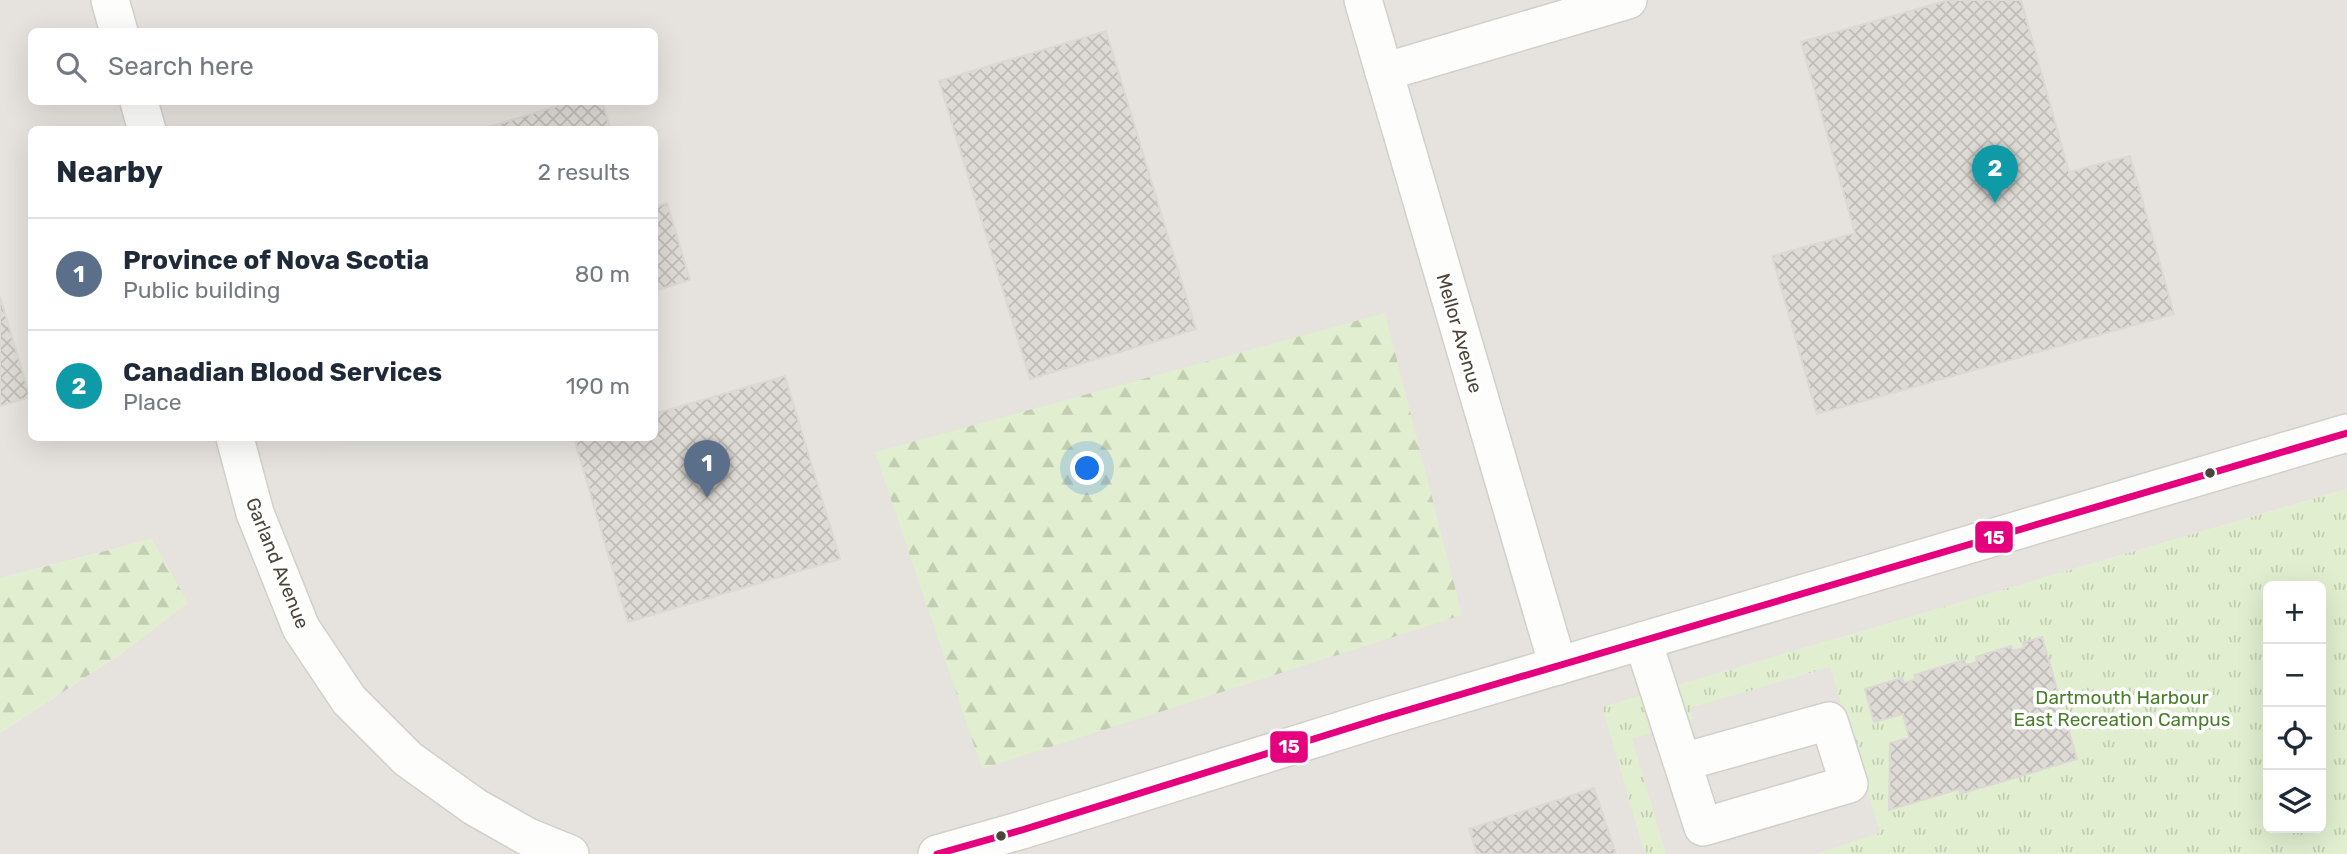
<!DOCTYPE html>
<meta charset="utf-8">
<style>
body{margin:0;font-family:Rubik,sans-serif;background:#f6f6f7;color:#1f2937}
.controls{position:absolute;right:21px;bottom:21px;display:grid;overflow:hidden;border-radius:10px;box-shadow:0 7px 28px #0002}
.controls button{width:63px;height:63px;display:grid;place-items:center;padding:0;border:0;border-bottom:2px solid #e0e1e3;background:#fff;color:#1f2937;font:35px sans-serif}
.you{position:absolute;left:1088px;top:469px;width:24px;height:24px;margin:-18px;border:5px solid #fff;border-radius:50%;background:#1a73e8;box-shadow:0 0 0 10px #1a73e833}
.badge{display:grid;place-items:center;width:46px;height:46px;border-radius:50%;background:#0b8043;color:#fff;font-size:23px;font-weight:700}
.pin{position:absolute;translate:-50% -58px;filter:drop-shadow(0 2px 4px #0008)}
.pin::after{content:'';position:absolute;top:37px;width:24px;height:21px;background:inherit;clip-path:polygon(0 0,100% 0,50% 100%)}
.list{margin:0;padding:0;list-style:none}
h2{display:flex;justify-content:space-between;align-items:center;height:91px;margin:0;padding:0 28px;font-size:30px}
h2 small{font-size:23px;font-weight:400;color:#747a83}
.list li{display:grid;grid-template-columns:46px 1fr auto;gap:21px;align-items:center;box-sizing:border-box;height:112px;padding:0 28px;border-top:2px solid #e0e1e3}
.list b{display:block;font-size:26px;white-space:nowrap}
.list p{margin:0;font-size:23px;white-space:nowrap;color:#747a83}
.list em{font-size:23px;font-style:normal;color:#747a83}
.icon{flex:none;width:38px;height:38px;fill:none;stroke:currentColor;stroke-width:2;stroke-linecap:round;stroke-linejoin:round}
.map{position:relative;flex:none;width:2347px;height:854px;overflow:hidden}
.search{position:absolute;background:#fff;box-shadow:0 7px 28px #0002;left:28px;top:28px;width:630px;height:77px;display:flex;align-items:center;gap:18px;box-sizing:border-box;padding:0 24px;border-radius:10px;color:#747a83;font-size:26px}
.panel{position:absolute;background:#fff;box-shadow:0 7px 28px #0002;left:28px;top:126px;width:630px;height:315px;border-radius:10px}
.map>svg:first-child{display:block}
.industrial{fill:#e6e2de;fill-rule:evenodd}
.forest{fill:url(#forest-firs)}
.park{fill:url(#park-tufts);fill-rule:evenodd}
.parking{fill:#e6e3df}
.building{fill:url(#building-cross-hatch);stroke:#dcd9d4;stroke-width:2}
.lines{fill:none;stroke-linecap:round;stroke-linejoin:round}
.minor-casing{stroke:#d2d0cb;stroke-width:40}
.minor{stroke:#fdfdfc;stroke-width:37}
.bus-1-casing{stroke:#fff;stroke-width:12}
.bus-1{stroke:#e5007d;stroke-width:7}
.bus-dot{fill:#4b4439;stroke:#fff;stroke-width:2.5}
.labels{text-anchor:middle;stroke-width:7;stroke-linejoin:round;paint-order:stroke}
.street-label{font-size:19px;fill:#4b4439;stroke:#fff}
.park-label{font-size:19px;fill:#4a7f2a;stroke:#fff}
.line-badge{stroke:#fff;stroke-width:2.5}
.badge-label{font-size:19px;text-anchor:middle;font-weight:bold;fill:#fff}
</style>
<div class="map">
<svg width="2347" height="854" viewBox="0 0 2347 854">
<defs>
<pattern id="forest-firs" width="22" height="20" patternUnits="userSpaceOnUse" patternTransform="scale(1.75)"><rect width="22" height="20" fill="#e1eecf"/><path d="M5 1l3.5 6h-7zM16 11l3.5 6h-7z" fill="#c3cdb2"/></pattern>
<pattern id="park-tufts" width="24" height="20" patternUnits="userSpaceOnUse" patternTransform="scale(1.75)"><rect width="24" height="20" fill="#e1eecf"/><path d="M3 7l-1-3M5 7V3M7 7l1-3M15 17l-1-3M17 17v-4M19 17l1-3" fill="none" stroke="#c3cdb2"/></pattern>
<pattern id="building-cross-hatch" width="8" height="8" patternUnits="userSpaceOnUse" patternTransform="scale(1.75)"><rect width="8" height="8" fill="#dedbd6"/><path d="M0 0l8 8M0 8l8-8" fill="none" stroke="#c0bdb8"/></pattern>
</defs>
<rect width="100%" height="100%" fill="#f4f2ee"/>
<path class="industrial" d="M0 0H2347V489L1603 707 1645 854H0V733L124 652 152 539 0 578ZM32 32H654V102H32ZM32 130H654V438H32Z"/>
<g class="forest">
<polygon points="1385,313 1462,615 982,769 875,452"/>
<polygon points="152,539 188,603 124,652 0,733 0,578"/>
</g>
<path class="park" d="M2347 489V854H1645L1602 707ZM2268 586H2321V828H2268Z"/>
<g class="parking">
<polygon points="1435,0 1856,0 1469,116"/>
<polygon points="2095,0 2347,0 2347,368 2275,390 2246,298 2185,310"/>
<polygon points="808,304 822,358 655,407 655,351"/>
<polygon points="370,438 563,438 611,607 601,612 608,641 626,654 652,649 644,624 892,551 940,735 664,804 655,779 589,778 524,747 467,703 419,662 350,571 311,456"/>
<polygon points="1830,667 1880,833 1815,854 1666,854 1632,739 1693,719 1690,708"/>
</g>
<g class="building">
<polygon points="1949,0 2021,0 2069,172 2130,156 2174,314 1817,414 1772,256 1855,233 1801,42"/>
<polygon points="1106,31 1196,329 1030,379 939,81"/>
<polygon points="571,102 602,102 611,130 478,130"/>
<polygon points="667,203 690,280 654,291 654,207"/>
<polygon points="0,297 30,397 0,406"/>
<polygon points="785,376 840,559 628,622 574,438 654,438 654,414"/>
<polygon points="2042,637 2077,759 1960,794 1959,789 1889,810 1890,743 1909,738 1903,714 1874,722 1865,689 1902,678 1904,683 1916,679 1914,675 1964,660 1966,665 1977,662 1976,657 2011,646 2012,651 2024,648 2023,643"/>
<polygon points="1594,788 1616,854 1477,854 1469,829"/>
</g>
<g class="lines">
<g class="minor-casing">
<g id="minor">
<polyline points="110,0 119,32"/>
<polyline points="1363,0 1558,666"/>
<polyline points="1384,72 1628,0"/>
<polyline points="139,102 147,130"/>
<polyline points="235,438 255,513 301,628 349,700 408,759 475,807 528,837 570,854"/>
<polyline points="1643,641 1703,827 1849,784 1829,721 1683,762"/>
<polyline points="937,854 1022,830 1381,718 2347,433"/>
</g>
</g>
<use href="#minor" class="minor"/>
<g class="bus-1-casing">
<polyline id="bus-1" points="937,854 1022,830 1381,718 2347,433"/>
</g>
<use href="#bus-1" class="bus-1"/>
</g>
<g class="bus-dot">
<circle cx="2210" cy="473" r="6"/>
<circle cx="1001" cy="836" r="6"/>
</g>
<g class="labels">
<g class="street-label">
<text transform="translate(1460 333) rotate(74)" y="7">Mellor Avenue</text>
<text transform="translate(278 563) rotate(68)" y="7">Garland Avenue</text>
</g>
<g class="park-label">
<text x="2122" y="704">Dartmouth Harbour<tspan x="2122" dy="22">East Recreation Campus</tspan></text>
</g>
</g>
<g class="line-badge">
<rect x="1974" y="520" width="40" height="34" rx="7" fill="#e5007d"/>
<rect x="1269" y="730" width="40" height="34" rx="7" fill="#e5007d"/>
</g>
<g class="badge-label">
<text x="1994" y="544">15</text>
<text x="1289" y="753">15</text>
</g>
</svg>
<div class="controls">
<button>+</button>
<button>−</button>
<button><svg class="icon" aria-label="locate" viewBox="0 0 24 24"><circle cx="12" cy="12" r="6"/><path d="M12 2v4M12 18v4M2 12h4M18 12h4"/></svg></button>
<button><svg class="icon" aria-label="layers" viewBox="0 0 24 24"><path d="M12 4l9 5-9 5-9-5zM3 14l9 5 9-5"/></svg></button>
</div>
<div class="you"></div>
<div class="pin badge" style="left:707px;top:498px;background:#5c6f8a">1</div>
<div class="pin badge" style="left:1995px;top:203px;background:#0f9aa8">2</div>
<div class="search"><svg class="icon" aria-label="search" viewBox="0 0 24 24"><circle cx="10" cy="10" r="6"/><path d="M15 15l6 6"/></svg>Search here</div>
<section class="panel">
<h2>Nearby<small>2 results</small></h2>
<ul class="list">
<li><span class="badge" style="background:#5c6f8a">1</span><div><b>Province of Nova Scotia</b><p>Public building</p></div><em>80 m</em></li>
<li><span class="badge" style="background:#0f9aa8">2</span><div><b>Canadian Blood Services</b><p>Place</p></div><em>190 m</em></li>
</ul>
</section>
</div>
